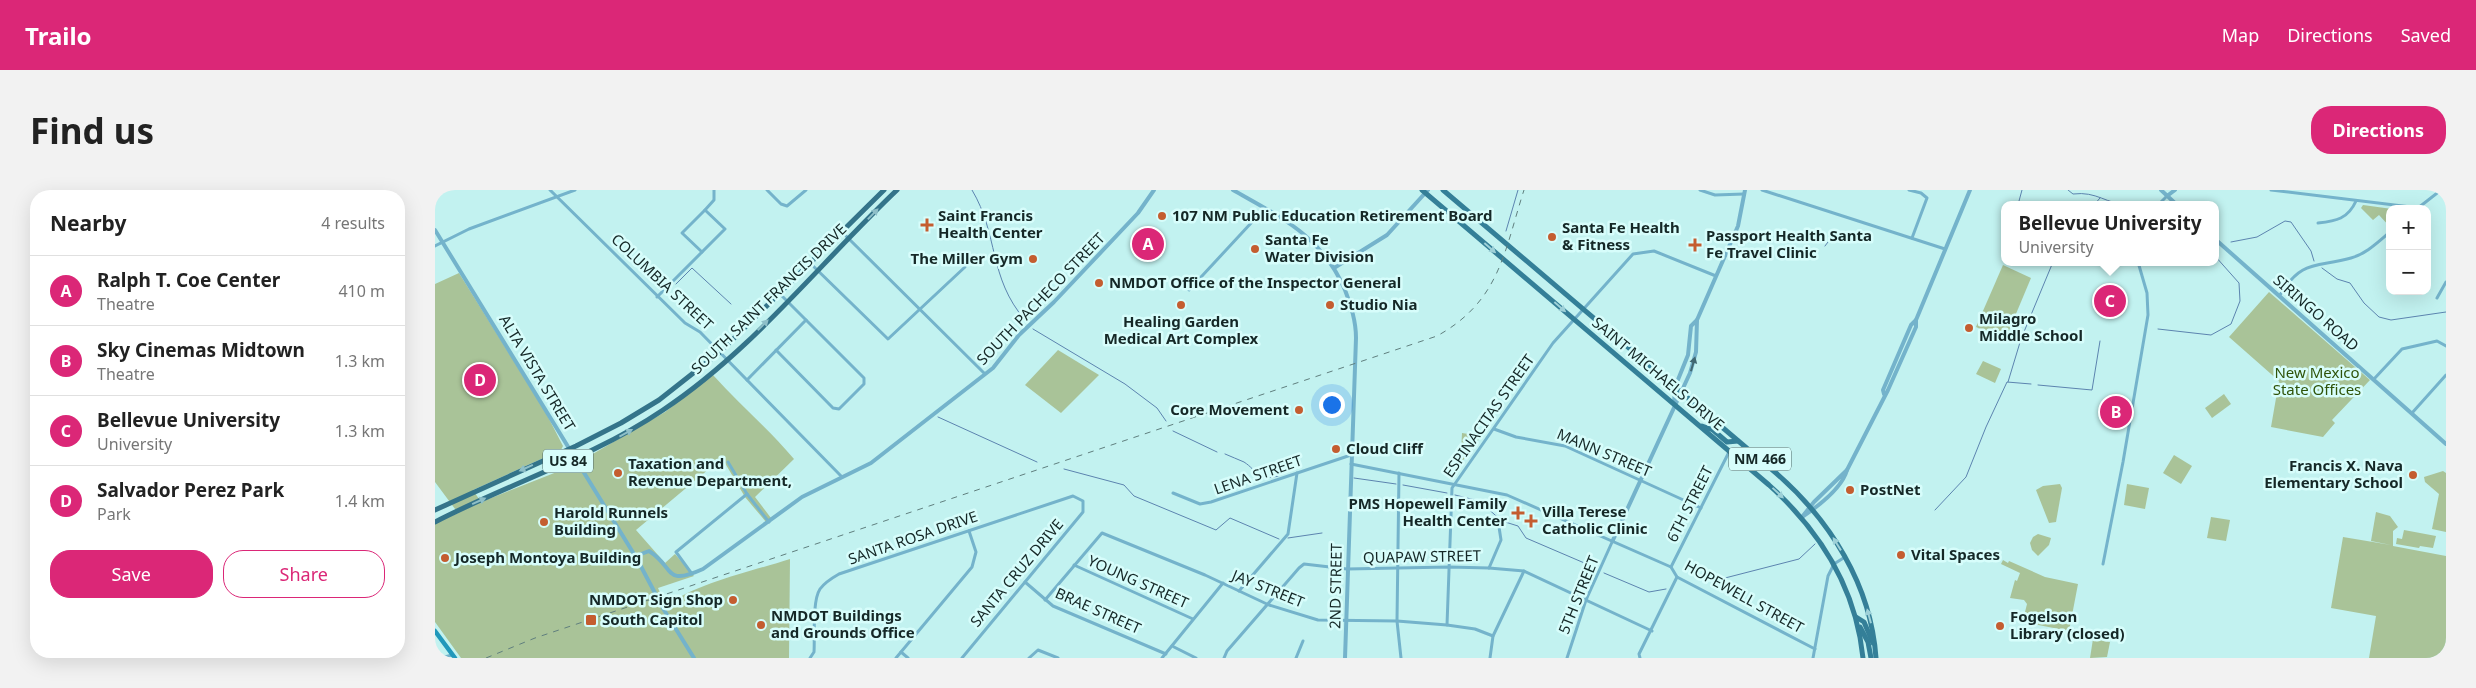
<!DOCTYPE html>
<meta charset="utf-8">
<style>
body{margin:0;font-family:"Noto Sans",sans-serif;background:#f2f2f2;color:#222}
.controls{position:absolute;right:15px;top:15px;display:grid;overflow:hidden;border-radius:10px;box-shadow:0 5px 20px #0002}
.controls button{width:45px;height:45px;display:grid;place-items:center;padding:0;border:0;border-bottom:1px solid #e0e0e0;background:#fff;color:#222;font:25px sans-serif}
.you{position:absolute;left:896px;top:214px;width:18px;height:18px;margin:-12px;border:4px solid #fff;border-radius:50%;background:#1a73e8;box-shadow:0 0 0 8px #1a73e833}
.badge{display:grid;place-items:center;width:32px;height:32px;border-radius:50%;background:#db2777;color:#fff;font-size:16px;font-weight:700}
.pin{position:absolute;translate:-50% -50%;border:2px solid #fff;box-shadow:0 1px 5px #0006}
.popup{position:absolute;left:1566px;top:11px;width:218px;height:65px;box-sizing:border-box;display:grid;place-content:center;border-radius:10px;background:#fff;filter:drop-shadow(0 1px 4px #0005);font-size:16px;white-space:nowrap;color:#767676}
.popup b{font-size:19px;color:#222}
.popup::after{content:'';position:absolute;left:50%;top:100%;margin-left:-10px;border:10px solid transparent;border-top-color:#fff}
.list{margin:0;padding:0;list-style:none}
h2{display:flex;justify-content:space-between;align-items:center;height:65px;margin:0;padding:0 20px;font-size:21px}
h2 small{font-size:16px;font-weight:400;color:#767676}
.list li{display:grid;grid-template-columns:32px 1fr auto;gap:15px;align-items:center;box-sizing:border-box;height:70px;padding:0 20px;border-top:1px solid #e0e0e0}
.list b{display:block;font-size:19px;white-space:nowrap}
.list p{margin:0;font-size:16px;white-space:nowrap;color:#767676}
.list em{font-size:16px;font-style:normal;color:#767676}
.actions{display:flex;gap:10px;padding:15px 20px}
.actions a{flex:1;padding:11px 0;border:1px solid #db2777;border-radius:20px;text-align:center;font-size:18px;color:#db2777}
.actions .main{background:#db2777;color:#fff}
.map{position:relative;flex:none;width:2011px;height:468px;overflow:hidden;border-radius:20px}
header{display:flex;align-items:center;gap:30px;box-sizing:border-box;height:70px;padding:0 25px;background:#db2777;color:#fff}
header strong{font-size:24px}
nav{display:flex;gap:28px;margin-inline-start:auto;font-size:18px}
.intro{display:flex;align-items:center;justify-content:space-between;box-sizing:border-box;height:120px;padding:0 30px}
h1{margin:0;font-size:35px}
.button{padding:12px 22px;border-radius:20px;background:#db2777;color:#fff;font-size:18px;font-weight:700}
main{display:flex;gap:30px;padding:0 30px}
aside{flex:1;background:#fff;border-radius:20px;box-shadow:0 5px 20px #0002}
.map>svg:first-child{display:block}
.green{fill:#a9c398}
.lines{fill:none;stroke-linecap:round;stroke-linejoin:round}
.stream{stroke:#5c84af;stroke-width:1}
.minor{stroke:#74b3cb;stroke-width:3}
.tertiary{stroke:#74b3cb;stroke-width:4}
.secondary{stroke:#2198bb;stroke-width:4.5}
.primary{stroke:#347f98;stroke-width:5}
.trunk{stroke:#34748a;stroke-width:5}
.rail{stroke:#607f7e;stroke-width:1;stroke-dasharray:6 6;stroke-linecap:butt}
.oneway{fill:#8ebfc8}
.oneway2{fill:#9ed1d8}
.oneway3{fill:#406771}
.poi-dot{fill:#c45d30;stroke:#d7fdfb;stroke-width:2}
.labels{text-anchor:middle;stroke-width:5;stroke-linejoin:round;paint-order:stroke}
.shield{fill:#d7fdfb;stroke:#4f6867;stroke-width:1}
.shield-label{font-size:14px;font-weight:bold;fill:#152827}
.poi-label{font-size:15px;font-weight:bold;fill:#152827;stroke:#d7fdfb;text-anchor:start}
.street-label{font-size:15px;fill:#152827;stroke:#d7fdfb}
.park-label{font-size:15px;fill:#2f5309;stroke:#d7fdfb}
</style>
<header>
<strong>Trailo</strong>
<nav><a>Map</a><a>Directions</a><a>Saved</a></nav>
</header>
<div class="intro"><h1>Find us</h1><a class="button">Directions</a></div>
<main>
<aside>
<h2>Nearby<small>4 results</small></h2>
<ul class="list">
<li><span class="badge">A</span><div><b>Ralph T. Coe Center</b><p>Theatre</p></div><em>410 m</em></li>
<li><span class="badge">B</span><div><b>Sky Cinemas Midtown</b><p>Theatre</p></div><em>1.3 km</em></li>
<li><span class="badge">C</span><div><b>Bellevue University</b><p>University</p></div><em>1.3 km</em></li>
<li><span class="badge">D</span><div><b>Salvador Perez Park</b><p>Park</p></div><em>1.4 km</em></li>
</ul>
<div class="actions"><a class="main">Save</a><a>Share</a></div>
</aside>
<div class="map">
<svg width="2011" height="468" viewBox="0 0 2011 468">
<rect width="100%" height="100%" fill="#c2f2f0"/>
<g class="green">
<polygon points="1928,15 1957,19 1955,19 1955,37 1944,25 1938,30 1926,18"/>
<polygon points="1568,75 1596,88 1570,150 1541,137"/>
<path d="M24 83 111 223 128 256 126 260 38 300 46 312 137 276 230 222 278 185C304 214 334 239 359 269L320 307 336 328 331 332 310 307 287 268 201 340 230 373 240 364 259 386 223 398 231 416C261 393 318 381 355 369L354 468H26L0 432V333L23 323 0 292V94Z"/>
<polygon points="1834,102 1935,190 1897,230 1900,233 1888,247 1836,237 1844,191 1794,147"/>
<polygon points="623,160 664,185 626,223 590,195"/>
<polygon points="1548,171 1566,179 1560,193 1541,184"/>
<polygon points="1789,204 1796,214 1777,228 1770,218"/>
<polygon points="1027,243 1046,246 1033,266 1022,275 1018,274 1016,270 1018,266 1026,263"/>
<polygon points="1739,265 1757,276 1746,294 1728,283"/>
<polygon points="2008,281 2011,283 2011,342 1997,339 2004,304 1990,292 1989,287"/>
<polygon points="1625,294 1627,298 1621,332 1614,333 1601,300 1608,296"/>
<polygon points="1692,294 1714,298 1710,319 1689,315"/>
<polygon points="1941,322 1955,326 1963,337 1958,341 1958,356 2011,366 2011,468 1934,468 1941,426 1896,418 1908,347 1956,355 1936,351"/>
<polygon points="1776,327 1795,330 1791,351 1772,348"/>
<polygon points="1969,340 2001,346 1998,358 1985,356 1984,358 1961,354 1962,348 1967,349"/>
<polygon points="1603,344 1616,348 1614,355 1603,366 1597,360 1595,353 1598,347"/>
<polygon points="1568,370 1573,373 1574,371 1610,387 1643,394 1634,441 1583,431 1583,423 1590,422 1592,414 1589,410 1575,408 1580,390 1582,391 1585,383 1566,374"/>
<polygon points="1658,449 1675,452 1672,467 1655,468"/>
</g>
<g class="lines">
<g class="stream">
<path d="M537 0C564 45 553 87 590 130"/>
<path d="M1633 0 1638 4C1662 1 1671 14 1693 15"/>
<polyline points="1584,11 1587,0"/>
<polyline points="1659,15 1665,8"/>
<polyline points="1071,41 1083,0"/>
<polyline points="1395,47 1396,43"/>
<polyline points="1796,52 1822,47 1850,31 1856,32 1876,61 1879,71"/>
<polyline points="1390,56 1393,52"/>
<polyline points="1887,78 1902,89 1915,93 1929,113 1944,127 1956,130 2011,122"/>
<polyline points="241,94 257,78 296,114"/>
<polyline points="598,139 690,194 722,218 731,231"/>
<polyline points="1723,139 1776,145 1796,134 1805,111 1804,93 1780,66"/>
<polyline points="1573,192 1586,149 1618,72"/>
<polyline points="1603,195 1657,200 1665,151"/>
<polyline points="503,227 602,272"/>
<polyline points="738,241 782,262"/>
<path d="M790 264C796 267 803 269 809 272 823 281 822 292 843 286"/>
<polyline points="629,279 689,295 699,306 781,340 795,328 844,349"/>
<polyline points="919,288 961,294"/>
<polyline points="968,295 1012,303"/>
<polyline points="1020,305 1044,311 1067,331 1083,336 1091,348 1161,378"/>
<polyline points="1500,320 1531,287 1551,237 1572,192 1596,194"/>
<polyline points="853,348 887,343"/>
<polyline points="1169,383 1214,402 1231,399"/>
<polyline points="1267,384 1290,388 1364,369 1380,354"/>
</g>
<g class="minor">
<polyline points="115,0 250,133 265,142 407,287"/>
<polyline points="332,0 346,14 352,16 371,0"/>
<polyline points="1265,0 1280,5 1309,4"/>
<polyline points="1327,0 1510,59"/>
<polyline points="1474,0 1486,3 1492,8 1477,48"/>
<polyline points="1836,0 1984,18"/>
<polyline points="1723,15 1732,6"/>
<polyline points="1983,18 2006,0"/>
<path d="M1883 33C1901 31 1913 29 1921 11"/>
<polyline points="407,42 550,184"/>
<polyline points="0,56 34,39 140,0"/>
<polyline points="267,62 247,43 270,20"/>
<polyline points="375,73 453,149 530,77"/>
<polyline points="754,100 830,18"/>
<path d="M1845 105C1867 69 1881 78 1916 68 1931 64 1943 52 1955 42"/>
<polyline points="222,107 290,39 270,20 279,10 279,0"/>
<polyline points="2002,108 2011,92"/>
<polyline points="341,160 398,218 404,219 429,194 429,188 344,103"/>
<polyline points="1939,189 1967,159 2002,151 2011,156"/>
<polyline points="312,190 371,130"/>
<polyline points="1977,223 2011,185"/>
<polyline points="1059,239 1081,247 1130,256 1266,318"/>
<polyline points="293,272 312,304 334,332"/>
<polyline points="916,274 1072,305 1236,377 1242,387 1380,459"/>
<polyline points="964,283 962,431 966,468"/>
<polyline points="738,303 765,314 776,312 916,265"/>
<polyline points="1668,374 1688,272 1713,125 1712,103 1703,72"/>
<polyline points="639,375 758,429"/>
<polyline points="1236,377 1294,262"/>
<polyline points="1054,378 1066,350 1064,337"/>
<polyline points="257,384 241,362 312,304"/>
<polyline points="590,392 618,416 731,464"/>
<polyline points="804,401 853,344 862,283"/>
<polyline points="610,410 667,343 770,385 834,415 883,430 962,431 1012,435 1040,439 1058,446"/>
<polyline points="1012,435 1017,298 1118,153 1198,64 1219,61 1281,86"/>
<polyline points="737,456 761,468"/>
<polyline points="466,462 473,468"/>
<polyline points="6,468 17,465"/>
<path d="M375 468 379 462C380 447 377 411 385 399 390 392 397 388 404 384L638 306 648 311V322L527 468"/>
<polyline points="461,468 537,377 541,362 534,341"/>
<polyline points="594,468 603,460 623,468"/>
<polyline points="727,468 788,393"/>
<polyline points="789,468 792,461 864,378 869,374 912,379 1014,377 1054,378 1089,381 1217,441"/>
<polyline points="861,468 868,451"/>
<polyline points="1055,468 1058,446 1089,381"/>
<polyline points="1132,468 1151,410 1178,350"/>
<polyline points="1205,468 1204,464 1242,387"/>
<polyline points="1378,468 1393,386 1399,374 1410,367"/>
</g>
<g class="tertiary">
<path d="M798 0C847 28 887 46 910 100 916 116 921 131 921 148L910 468"/>
<polyline points="1726,0 1742,15"/>
<polyline points="1732,6 1740,0"/>
<polyline points="0,40 202,369 229,420 259,468"/>
<polyline points="1780,49 2011,254"/>
<polyline points="899,78 952,45 993,0"/>
<polyline points="1449,204 1448,200 1476,135 1481,130"/>
<polyline points="1239,214 1240,197 1253,165 1256,136 1262,130 1303,36 1310,0"/>
<polyline points="1412,280 1453,200 1481,137 1481,130 1535,0"/>
<path d="M1412 280C1407 298 1382 317 1367 327L1379 312Z"/>
<polyline points="1178,350 1255,183 1261,162 1262,130"/>
<path d="M201 366 214 361C240 377 228 397 268 379L367 307 436 273 558 178 584 145 619 112 703 23 719 0"/>
</g>
<polyline class="secondary" points="0,441 20,468"/>
<g class="primary">
<path d="M987 0 1334 295C1385 341 1421 399 1428 468"/>
<path d="M1008 0 1341 283C1395 330 1436 395 1441 468"/>
<polyline points="1267,236 1278,240 1292,252 1303,251"/>
<polyline points="1294,261 1304,260 1317,271 1330,277"/>
<polyline points="1421,427 1429,432 1438,453"/>
<polyline points="1425,437 1433,452 1436,468"/>
</g>
<g class="trunk">
<polyline points="0,320 141,256 186,233 224,210 285,162 449,0"/>
<path d="M0 332C75 293 157 268 228 220 317 161 385 73 462 0"/>
</g>
<path class="rail" d="M51 468 100 448 1002 146C1065 111 1069 62 1089 0"/>
</g>
<defs><path id="oneway-solid" d="M-6-.8H1V-3.2L6.5 0L1 3.2V.8H-6Z" transform="scale(1.25)"/></defs>
<g class="oneway">
<use href="#oneway-solid" transform="translate(438 24) rotate(-46)"/>
<use href="#oneway-solid" transform="translate(328 135) rotate(-45)"/>
<use href="#oneway-solid" transform="translate(191 243) rotate(-29)"/>
<use href="#oneway-solid" transform="translate(91 278) rotate(156)"/>
<use href="#oneway-solid" transform="translate(44 311) rotate(-24)"/>
</g>
<g class="oneway2">
<use href="#oneway-solid" transform="translate(1055 58) rotate(41)"/>
<use href="#oneway-solid" transform="translate(1125 117) rotate(41)"/>
<use href="#oneway-solid" transform="translate(1343 303) rotate(43)"/>
<use href="#oneway-solid" transform="translate(1402 354) rotate(-122)"/>
<use href="#oneway-solid" transform="translate(1434 426) rotate(-105)"/>
</g>
<use class="oneway3" href="#oneway-solid" transform="translate(1258 174) rotate(-74)"/>
<g class="poi-dot">
<circle cx="727" cy="26" r="5"/>
<path d="M489.5 27.5h5v5h5v5h-5v5h-5v-5h-5v-5h5z"/>
<circle cx="1117" cy="47" r="5"/>
<path d="M1257.5 47.5h5v5h5v5h-5v5h-5v-5h-5v-5h5z"/>
<circle cx="820" cy="59" r="5"/>
<circle cx="598" cy="69" r="5"/>
<circle cx="664" cy="93" r="5"/>
<circle cx="746" cy="115" r="5"/>
<circle cx="895" cy="115" r="5"/>
<circle cx="1534" cy="138" r="5"/>
<circle cx="864" cy="220" r="5"/>
<circle cx="901" cy="259" r="5"/>
<circle cx="183" cy="283" r="5"/>
<circle cx="1978" cy="285" r="5"/>
<circle cx="1415" cy="300" r="5"/>
<path d="M1080.5 315.5h5v5h5v5h-5v5h-5v-5h-5v-5h5z"/>
<path d="M1093.5 323.5h5v5h5v5h-5v5h-5v-5h-5v-5h5z"/>
<circle cx="109" cy="332" r="5"/>
<circle cx="1466" cy="365" r="5"/>
<circle cx="10" cy="368" r="5"/>
<circle cx="298" cy="410" r="5"/>
<rect x="150" y="424" width="12" height="12" rx="2.5"/>
<circle cx="326" cy="435" r="5"/>
<circle cx="1565" cy="436" r="5"/>
</g>
<g class="labels">
<g class="shield">
<rect x="1294" y="257.5" width="62" height="23" rx="4"/>
<rect x="108" y="259.5" width="50" height="23" rx="4"/>
</g>
<g class="shield-label">
<text x="1325" y="274">NM 466</text>
<text x="133" y="276">US 84</text>
</g>
<g class="poi-label">
<text x="503" y="31">Saint Francis<tspan x="503" dy="17">Health Center</tspan></text>
<text x="737" y="31">107 NM Public Education Retirement Board</text>
<text x="1127" y="43">Santa Fe Health<tspan x="1127" dy="17">&amp; Fitness</tspan></text>
<text x="1271" y="51">Passport Health Santa<tspan x="1271" dy="17">Fe Travel Clinic</tspan></text>
<text x="830" y="55">Santa Fe<tspan x="830" dy="17">Water Division</tspan></text>
<text x="588" y="74" text-anchor="end">The Miller Gym</text>
<text x="674" y="98">NMDOT Office of the Inspector General</text>
<text x="905" y="120">Studio Nia</text>
<text x="1544" y="134">Milagro<tspan x="1544" dy="17">Middle School</tspan></text>
<text x="746" y="137" text-anchor="middle">Healing Garden<tspan x="746" dy="17">Medical Art Complex</tspan></text>
<text x="854" y="225" text-anchor="end">Core Movement</text>
<text x="911" y="264">Cloud Cliff</text>
<text x="193" y="279">Taxation and<tspan x="193" dy="17">Revenue Department,</tspan></text>
<text x="1968" y="281" text-anchor="end">Francis X. Nava<tspan x="1968" dy="17">Elementary School</tspan></text>
<text x="1425" y="305">PostNet</text>
<text x="1072" y="319" text-anchor="end">PMS Hopewell Family<tspan x="1072" dy="17">Health Center</tspan></text>
<text x="1107" y="327">Villa Terese<tspan x="1107" dy="17">Catholic Clinic</tspan></text>
<text x="119" y="328">Harold Runnels<tspan x="119" dy="17">Building</tspan></text>
<text x="1476" y="370">Vital Spaces</text>
<text x="20" y="373">Joseph Montoya Building</text>
<text x="288" y="415" text-anchor="end">NMDOT Sign Shop</text>
<text x="336" y="431">NMDOT Buildings<tspan x="336" dy="17">and Grounds Office</tspan></text>
<text x="1575" y="432">Fogelson<tspan x="1575" dy="17">Library (closed)</tspan></text>
<text x="167" y="435">South Capitol</text>
</g>
<g class="street-label">
<text transform="translate(227 92) rotate(43)" y="5">COLUMBIA STREET</text>
<text transform="translate(334 109) rotate(-44)" y="5">SOUTH SAINT FRANCIS DRIVE</text>
<text transform="translate(606 109) rotate(-46)" y="5">SOUTH PACHECO STREET</text>
<text transform="translate(1881 123) rotate(41)" y="5">SIRINGO ROAD</text>
<text transform="translate(102 183) rotate(59)" y="5">ALTA VISTA STREET</text>
<text transform="translate(1223 184) rotate(40)" y="5">SAINT MICHAELS DRIVE</text>
<text transform="translate(1054 226) rotate(-55)" y="5">ESPINACITAS STREET</text>
<text transform="translate(1169 263) rotate(23)" y="5">MANN STREET</text>
<text transform="translate(823 285) rotate(-19)" y="5">LENA STREET</text>
<text transform="translate(1255 314) rotate(-63)" y="5">6TH STREET</text>
<text transform="translate(478 348) rotate(-19)" y="5">SANTA ROSA DRIVE</text>
<text transform="translate(987 367) rotate(-1)" y="5">QUAPAW STREET</text>
<text transform="translate(582 383) rotate(-50)" y="5">SANTA CRUZ DRIVE</text>
<text transform="translate(703 392) rotate(24)" y="5">YOUNG STREET</text>
<text transform="translate(901 396) rotate(-89)" y="5">2ND STREET</text>
<text transform="translate(833 399) rotate(22)" y="5">JAY STREET</text>
<text transform="translate(1144 405) rotate(-68)" y="5">5TH STREET</text>
<text transform="translate(1309 407) rotate(29)" y="5">HOPEWELL STREET</text>
<text transform="translate(663 421) rotate(24)" y="5">BRAE STREET</text>
</g>
<g class="park-label">
<text x="1882" y="188">New Mexico<tspan x="1882" dy="17">State Offices</tspan></text>
</g>
</g>
</svg>
<div class="controls">
<button>+</button>
<button>−</button>
</div>
<div class="you"></div>
<div class="pin badge" style="left:713px;top:54px">A</div>
<div class="pin badge" style="left:1681px;top:222px">B</div>
<div class="pin badge" style="left:1675px;top:111px">C</div>
<div class="popup"><b>Bellevue University</b>University</div>
<div class="pin badge" style="left:45px;top:190px">D</div>
</div>
</main>
